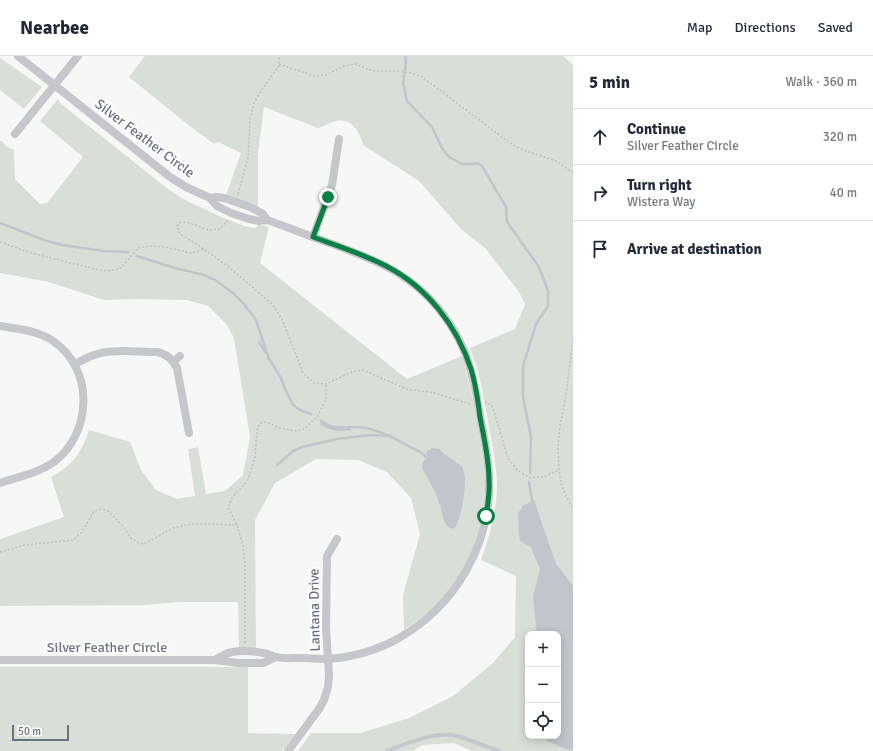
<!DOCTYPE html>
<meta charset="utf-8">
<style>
body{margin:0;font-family:Signika,sans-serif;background:#f6f6f7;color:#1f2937}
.controls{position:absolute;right:12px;bottom:12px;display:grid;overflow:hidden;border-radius:8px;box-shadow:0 2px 10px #0003}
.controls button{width:36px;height:36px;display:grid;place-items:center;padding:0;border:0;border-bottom:1px solid #e0e1e3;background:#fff;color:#1f2937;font:20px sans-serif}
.scale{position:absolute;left:12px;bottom:10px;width:57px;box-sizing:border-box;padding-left:4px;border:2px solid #697385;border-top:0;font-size:11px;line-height:14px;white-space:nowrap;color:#697385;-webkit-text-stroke:3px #fff;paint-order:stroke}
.stop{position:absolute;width:12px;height:12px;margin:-9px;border:3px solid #0b8043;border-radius:50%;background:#fff}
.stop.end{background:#0b8043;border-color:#fff;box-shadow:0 1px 4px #0008}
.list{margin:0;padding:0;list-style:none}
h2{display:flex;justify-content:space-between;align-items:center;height:52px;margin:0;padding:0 16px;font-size:17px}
h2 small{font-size:13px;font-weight:400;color:#747a83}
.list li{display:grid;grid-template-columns:26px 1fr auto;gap:12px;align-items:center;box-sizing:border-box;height:56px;padding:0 16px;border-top:1px solid #e0e1e3}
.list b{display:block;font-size:15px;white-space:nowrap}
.list p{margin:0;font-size:13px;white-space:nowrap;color:#747a83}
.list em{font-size:13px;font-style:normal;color:#747a83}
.icon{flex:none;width:22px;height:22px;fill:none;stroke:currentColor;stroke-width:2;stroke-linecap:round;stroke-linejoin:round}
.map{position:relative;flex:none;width:573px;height:695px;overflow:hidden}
header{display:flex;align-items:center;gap:24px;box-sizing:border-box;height:56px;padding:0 20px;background:#fff;border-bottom:1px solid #e0e1e3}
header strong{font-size:19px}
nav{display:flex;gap:22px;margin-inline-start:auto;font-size:14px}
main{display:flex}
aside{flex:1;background:#fff}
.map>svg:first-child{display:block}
.green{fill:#d8dfd7;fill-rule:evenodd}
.water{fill:#c0c6cc}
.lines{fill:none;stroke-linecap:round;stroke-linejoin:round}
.stream{stroke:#c0c6cc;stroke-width:2.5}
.path{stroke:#bebfc2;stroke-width:1.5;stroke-dasharray:2 2;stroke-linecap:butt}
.lane{stroke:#c4c7cb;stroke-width:4}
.street{stroke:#c4c7cb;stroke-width:8}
.route{stroke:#0b8043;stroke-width:5}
.labels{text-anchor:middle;stroke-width:4;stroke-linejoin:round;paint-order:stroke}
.street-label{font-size:14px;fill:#697385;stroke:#fff}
</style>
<header>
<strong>Nearbee</strong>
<nav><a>Map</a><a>Directions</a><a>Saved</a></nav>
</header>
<main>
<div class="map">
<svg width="573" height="695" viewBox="0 0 573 695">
<rect width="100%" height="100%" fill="#f7f8f6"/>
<g class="green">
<path d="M145 0H563L573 9V695H472L454 687 422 689 413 695H298L311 677H360L409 662 453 640 493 607 515 581 516 520 481 504C490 479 497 453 497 427 496 404 491 382 487 360 483 337 479 314 470 292L515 273 525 248 519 236 485 192 461 173 419 125 363 89C360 77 352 62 337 65 331 66 324 70 318 72L264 51 258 97V152L226 139 241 97 218 86 214 88 191 71 129 21ZM528 578H558V680H528Z"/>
<polygon points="0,2 42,31 24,53 0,34"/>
<path d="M58 43 61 48 168 133 183 143 209 155 221 161 245 170 255 172 256 171H257L258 168 269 171 260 207 407 323 462 300C470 325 474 350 479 375 481 391 485 409 485 426 486 472 466 523 431 554 422 561 413 568 404 574L403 539 420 478 411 442 387 416 358 404 316 403 275 427 255 464 256 593H239L238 546H179L145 549 0 550V483L64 461 51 421C72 410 82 396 89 374L130 386 141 414 156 434 177 443 195 440 188 393 195 392 198 391 206 438 225 435 243 419 250 381 234 282 227 269 208 250 187 244 136 243 104 244 49 226 0 217V85H2L7 91 14 94 15 123 40 148 47 147 83 101 40 65Z"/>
<polygon points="0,611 248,611 248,677 296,678 282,695 0,695"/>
</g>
<g class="water">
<path d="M432 392 439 393 445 399 462 410C463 414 465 418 465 422 465 436 462 462 454 473 450 472 448 471 446 468 442 462 442 455 440 449 436 436 429 425 423 414L422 410 424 404 428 403 426 396Z"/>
<path d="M534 444 556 508 573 530V694H567L547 685 546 680H558V578H537L533 540 540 514 531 491 520 485C518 475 519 467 518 457L523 450Z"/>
</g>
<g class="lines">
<g class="stream">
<polyline points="405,0 406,6 403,27 407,45 432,71 442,92 449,101 462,108 473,108 477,107 482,110 506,151 507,166 539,211 548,235 548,250 536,268 523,310 523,341 531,381 530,417"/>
<polyline points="0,167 44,184 62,189 104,195 128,196"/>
<polyline points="137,200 175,212 204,219 215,224 233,237 244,248 256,264 269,303"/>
<polyline points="259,286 266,297"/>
<polyline points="268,301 281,322 285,333 293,349 300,354 311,358"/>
<path d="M321 365C336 375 341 370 357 371 376 372 394 382 410 391 414 393 420 395 424 399 425 400 426 402 428 403"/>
<path d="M322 368C331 374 339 375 350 373"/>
<polyline points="277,409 293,395 302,391 337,383 353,381 371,379 390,380"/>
<polyline points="529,426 532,445"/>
</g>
<g class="path">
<polyline points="279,8 314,20 326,19 344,10 356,8 367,13 374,15 399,15 410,17 421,20 510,87 523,94 556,105 573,117"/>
<polyline points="238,138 248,102 250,64 254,47 263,32 279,10 279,0"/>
<polyline points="228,164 220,173 209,174 189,167 181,166 177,170 180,178 204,193 229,211 272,248 282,263 303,317 314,327 326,328 352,316 363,314 407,333 434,337 470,348"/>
<polyline points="0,186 31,197 99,214 109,215 121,212 138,192 149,190 165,191 191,197 204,193"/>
<polyline points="573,281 566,339 560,370 558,391 559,414 561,427 566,440 573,453"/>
<polyline points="485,347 487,346 493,352 508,402 517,414 530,422 543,421 559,414"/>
<path d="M0 496 25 489 73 484 82 476 94 455 101 453 108 455 122 469 131 482 140 488C152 486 160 478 171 473 189 465 217 469 237 469"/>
<polyline points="245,587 245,507 243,490 237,469 228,452 232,442 248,424 255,402 257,375 260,367 267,366 279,372 296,375 304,373 318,360 326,343 326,328"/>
</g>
<path class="lane" d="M387 695C408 687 435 675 457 680 471 684 485 690 499 695"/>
<g class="street">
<path d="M18 0 170 121 186 131 210 142 217 150 231 157 249 163 259 165 267 164C290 172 312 181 335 189 372 203 402 214 430 243 449 263 464 289 471 315 475 330 478 345 480 360 484 381 489 403 489 424 491 489 455 550 399 582 378 594 351 602 327 603 318 603 309 602 300 602 293 602 284 603 277 601 272 601 268 597 263 597 253 595 242 594 232 596 226 597 220 601 215 604"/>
<polyline points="15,78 78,0"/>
<polyline points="210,142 217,141 224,142 250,151 263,158 267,164"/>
<polyline points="313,181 332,129 339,83"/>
<path d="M0 270C18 273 37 274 53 285 94 313 93 376 54 406 38 417 18 421 0 427"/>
<polyline points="174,305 180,300"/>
<path d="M75 308C83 304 91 299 101 297 118 293 139 296 157 296 167 298 172 303 177 312L189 377"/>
<polyline points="0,604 215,604 238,607 263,607 276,601"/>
<polyline points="288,695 319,653 324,644 328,631 329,619 326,571 327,500 337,483"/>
</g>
</g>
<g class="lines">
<path class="route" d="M328 141 313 181C337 190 363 198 386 210 427 231 457 270 471 313 476 329 478 345 480 361 484 382 489 403 489 424 490 436 488 448 486 460"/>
</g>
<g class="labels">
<g class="street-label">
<text transform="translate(145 82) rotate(37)" y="5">Silver Feather Circle</text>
<text transform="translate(314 554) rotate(-91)" y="5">Lantana Drive</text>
<text x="107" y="596">Silver Feather Circle</text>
</g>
</g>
</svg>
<div class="controls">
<button>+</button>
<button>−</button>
<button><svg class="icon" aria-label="locate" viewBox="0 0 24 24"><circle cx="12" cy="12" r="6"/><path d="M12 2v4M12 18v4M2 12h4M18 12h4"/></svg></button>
</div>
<div class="scale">50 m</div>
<div class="stop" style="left:486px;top:460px"></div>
<div class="stop end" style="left:328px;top:141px"></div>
</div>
<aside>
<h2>5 min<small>Walk · 360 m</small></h2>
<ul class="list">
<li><svg class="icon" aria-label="ahead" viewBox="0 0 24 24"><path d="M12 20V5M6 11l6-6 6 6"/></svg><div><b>Continue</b><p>Silver Feather Circle</p></div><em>320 m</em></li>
<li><svg class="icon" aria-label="right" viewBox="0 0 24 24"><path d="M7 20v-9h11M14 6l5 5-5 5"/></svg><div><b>Turn right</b><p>Wistera Way</p></div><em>40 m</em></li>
<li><svg class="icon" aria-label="arrive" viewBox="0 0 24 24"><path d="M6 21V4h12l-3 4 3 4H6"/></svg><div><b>Arrive at destination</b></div></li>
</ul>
</aside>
</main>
